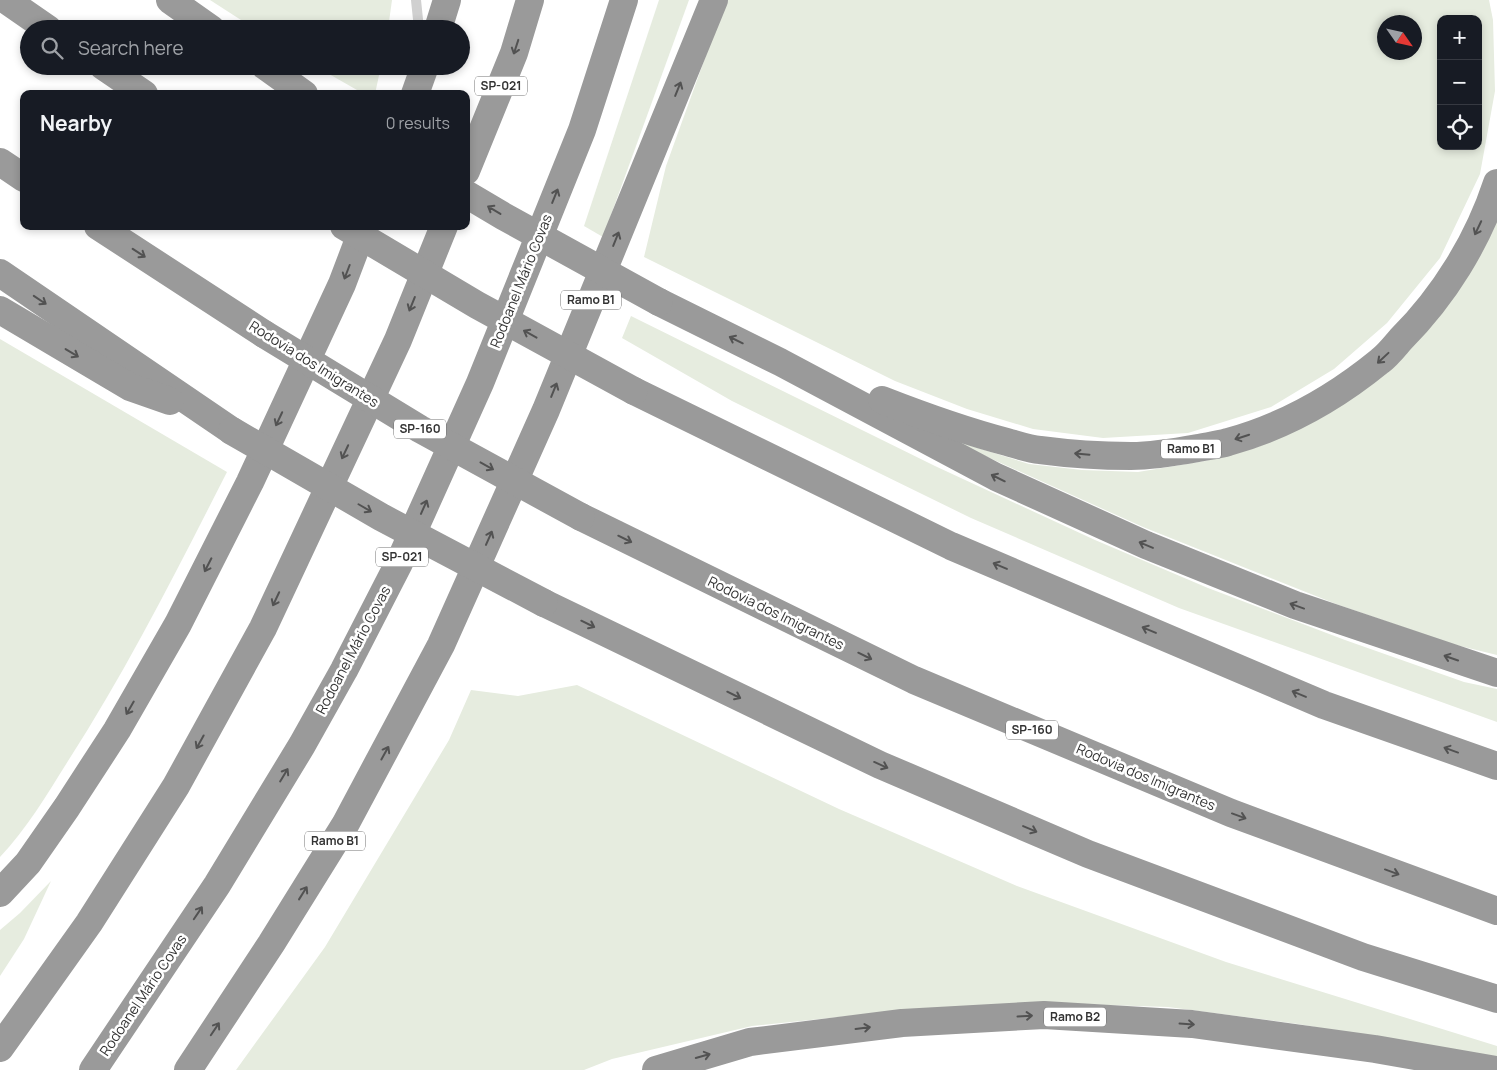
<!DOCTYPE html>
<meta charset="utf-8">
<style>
body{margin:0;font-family:Manrope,sans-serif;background:#20242c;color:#f1f3f6}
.controls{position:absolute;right:15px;top:15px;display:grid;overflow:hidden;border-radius:10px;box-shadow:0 2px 8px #0003}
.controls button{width:45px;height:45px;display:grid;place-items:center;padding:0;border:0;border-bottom:1px solid #363941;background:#171b24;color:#f1f3f6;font:25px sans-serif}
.compass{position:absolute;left:1377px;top:15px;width:45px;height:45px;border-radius:50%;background:#171b24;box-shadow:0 2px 8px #0003;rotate:124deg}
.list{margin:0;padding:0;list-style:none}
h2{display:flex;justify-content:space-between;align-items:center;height:65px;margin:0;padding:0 20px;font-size:21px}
h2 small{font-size:16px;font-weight:400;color:#9ea1a6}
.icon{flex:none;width:28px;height:28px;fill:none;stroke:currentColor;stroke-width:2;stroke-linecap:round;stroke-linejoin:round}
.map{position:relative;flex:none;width:1497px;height:1070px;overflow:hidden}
.search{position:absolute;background:#171b24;box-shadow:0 2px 8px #0003;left:20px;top:20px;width:450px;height:55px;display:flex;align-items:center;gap:12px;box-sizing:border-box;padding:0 18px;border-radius:28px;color:#9ea1a6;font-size:19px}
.panel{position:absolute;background:#171b24;box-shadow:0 2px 8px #0003;left:20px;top:90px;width:450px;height:140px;border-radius:10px}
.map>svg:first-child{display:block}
.green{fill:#e6ecdf;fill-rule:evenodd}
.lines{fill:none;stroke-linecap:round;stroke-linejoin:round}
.service{stroke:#d0d0d0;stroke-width:10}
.motorway{stroke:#9a9a9a;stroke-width:28}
.motorway-bridge{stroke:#9a9a9a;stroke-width:28}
.oneway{stroke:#525252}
.labels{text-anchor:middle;stroke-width:5;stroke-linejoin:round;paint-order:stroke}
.shield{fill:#fff;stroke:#707070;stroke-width:1}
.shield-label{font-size:12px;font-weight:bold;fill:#333}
.street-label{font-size:14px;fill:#333;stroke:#fff}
</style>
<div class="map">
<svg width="1497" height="1070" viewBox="0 0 1497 1070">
<rect width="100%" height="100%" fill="#fff"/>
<g class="green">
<polygon points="210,0 392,0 388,29 255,29"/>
<polygon points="659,0 689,0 603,237 584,226"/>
<path d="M726 0H1489L1493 20 1495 91 1480 174 1440 258 1387 323 1334 369 1271 407 1188 433 1103 438 1033 429 967 409 895 381 644 257 666 166ZM1441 19H1478V146H1441ZM1384 22H1414V52H1384Z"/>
<polygon points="315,66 381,66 375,94 364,94"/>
<polygon points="1497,210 1497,655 1452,644 1336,604 1143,527 943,437 1029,464 1082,470 1138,472 1205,461 1258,447 1314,420"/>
<polygon points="631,316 935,466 1095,540 1208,588 1345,640 1464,682 1497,689 1497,722 1179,608 971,518 732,401 622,338"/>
<path d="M0 339 227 472C177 570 128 668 68 761 48 793 26 830 0 857Z"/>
<polygon points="577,685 839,809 1017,886 1226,962 1497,1046 1497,1059 1298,1024 1168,1007 1044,1003 898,1011 752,1026 612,1059 584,1070 236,1070 325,947 449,740 471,690 518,696"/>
<polygon points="51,881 24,939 0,976 0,930 20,913"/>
</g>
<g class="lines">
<polyline class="service" points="416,0 419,29"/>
<g class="motorway">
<polyline points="6,0 48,29"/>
<polyline points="170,0 211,29"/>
<polyline points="438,29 447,0"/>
<polyline points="103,66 144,94"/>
<polyline points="265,66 304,94"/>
<polyline points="415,94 425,66"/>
<polyline points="0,162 24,178"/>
<polyline points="466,171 514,53 530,0"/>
<polyline points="98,226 264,334"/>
<polyline points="0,273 232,431"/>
<polyline points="659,302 780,362 996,477 1146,545 1295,605 1497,673"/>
<polyline points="0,310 130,387 170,401"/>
<polyline points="634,391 951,546 1324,705 1497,766"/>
<path d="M882 400C923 416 965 431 1007 442 1018 445 1029 449 1040 450 1070 454 1101 456 1131 456 1153 456 1176 452 1198 448 1208 446 1218 445 1228 442 1283 427 1336 397 1380 361 1388 355 1394 347 1401 339 1444 296 1478 241 1497 183"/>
<polyline points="581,517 914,680 1231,813 1497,911"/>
<polyline points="544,603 880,765 1088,854 1363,957 1497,999"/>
<polyline points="0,893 28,863 67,807 117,730 178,624 250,482 342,284 364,226"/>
<polyline points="0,1048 89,923 176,786 263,628 398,340 444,226"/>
<polyline points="93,1070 217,885 302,745 344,670 399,563 480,383 582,130 624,0"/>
<polyline points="188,1070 271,944 345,825 441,645 546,410 714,0"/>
<polyline points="656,1070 750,1042 902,1023 1044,1015 1192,1024 1375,1049 1496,1070"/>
</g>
<g class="motorway-bridge">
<polyline points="466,194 503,216 659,302"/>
<polyline points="344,226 477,305 634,391"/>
<polyline points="264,334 420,429 581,517"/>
<polyline points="232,431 381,517 544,603"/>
</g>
</g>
<defs><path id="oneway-shaft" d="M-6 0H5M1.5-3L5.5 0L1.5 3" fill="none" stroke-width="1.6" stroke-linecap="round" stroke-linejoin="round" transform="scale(1.25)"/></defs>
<g class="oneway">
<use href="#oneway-shaft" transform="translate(516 47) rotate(108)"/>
<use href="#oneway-shaft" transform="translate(678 89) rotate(-68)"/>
<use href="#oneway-shaft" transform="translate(555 196) rotate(-68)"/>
<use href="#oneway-shaft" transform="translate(494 210) rotate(-149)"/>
<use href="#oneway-shaft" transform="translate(1478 228) rotate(115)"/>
<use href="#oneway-shaft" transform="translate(616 239) rotate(-68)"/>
<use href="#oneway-shaft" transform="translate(139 253) rotate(33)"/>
<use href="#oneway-shaft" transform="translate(347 272) rotate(111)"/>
<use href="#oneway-shaft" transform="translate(40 300) rotate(34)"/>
<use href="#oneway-shaft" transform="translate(412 304) rotate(112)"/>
<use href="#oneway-shaft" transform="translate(530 334) rotate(-151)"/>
<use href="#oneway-shaft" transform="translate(736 340) rotate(-154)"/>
<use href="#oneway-shaft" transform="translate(72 353) rotate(31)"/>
<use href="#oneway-shaft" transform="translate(1383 358) rotate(137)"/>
<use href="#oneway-shaft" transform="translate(554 390) rotate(-68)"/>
<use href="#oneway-shaft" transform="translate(279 419) rotate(115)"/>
<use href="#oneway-shaft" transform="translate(1242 437) rotate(162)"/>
<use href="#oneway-shaft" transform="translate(345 452) rotate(115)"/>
<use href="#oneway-shaft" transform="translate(1082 454) rotate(-175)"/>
<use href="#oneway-shaft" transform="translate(487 466) rotate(29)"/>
<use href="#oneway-shaft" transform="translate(998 478) rotate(-154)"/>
<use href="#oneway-shaft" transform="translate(424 507) rotate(-66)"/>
<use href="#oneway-shaft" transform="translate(365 508) rotate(30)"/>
<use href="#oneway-shaft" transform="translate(489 538) rotate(-66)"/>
<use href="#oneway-shaft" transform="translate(625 539) rotate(26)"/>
<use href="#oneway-shaft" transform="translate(1146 545) rotate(-157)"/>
<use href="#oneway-shaft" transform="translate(208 565) rotate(117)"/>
<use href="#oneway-shaft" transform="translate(1000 566) rotate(-157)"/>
<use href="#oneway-shaft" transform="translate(276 599) rotate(115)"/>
<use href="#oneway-shaft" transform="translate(1297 606) rotate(-160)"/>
<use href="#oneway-shaft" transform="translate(588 624) rotate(26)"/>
<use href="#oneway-shaft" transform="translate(1149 630) rotate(-157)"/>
<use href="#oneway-shaft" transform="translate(865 656) rotate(26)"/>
<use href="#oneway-shaft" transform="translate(1451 658) rotate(-161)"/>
<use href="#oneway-shaft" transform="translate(1299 694) rotate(-157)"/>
<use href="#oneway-shaft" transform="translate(734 695) rotate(26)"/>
<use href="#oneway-shaft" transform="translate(130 708) rotate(120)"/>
<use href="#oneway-shaft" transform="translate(200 742) rotate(119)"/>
<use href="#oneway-shaft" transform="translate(1451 750) rotate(-160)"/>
<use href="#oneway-shaft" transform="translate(385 753) rotate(-61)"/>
<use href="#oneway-shaft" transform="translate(881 765) rotate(24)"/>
<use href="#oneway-shaft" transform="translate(284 775) rotate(-59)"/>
<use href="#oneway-shaft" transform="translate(1239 816) rotate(20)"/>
<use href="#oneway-shaft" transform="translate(1030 829) rotate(23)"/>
<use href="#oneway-shaft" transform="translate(1392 872) rotate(20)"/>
<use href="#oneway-shaft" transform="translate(303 893) rotate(-58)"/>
<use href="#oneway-shaft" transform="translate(198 913) rotate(-56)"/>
<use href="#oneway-shaft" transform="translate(1025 1016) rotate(-3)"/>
<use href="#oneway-shaft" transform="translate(1187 1024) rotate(4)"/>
<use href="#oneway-shaft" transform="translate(863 1028) rotate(-7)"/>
<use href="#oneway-shaft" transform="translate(215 1029) rotate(-56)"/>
<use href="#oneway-shaft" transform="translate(703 1056) rotate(-16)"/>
</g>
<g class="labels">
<g class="shield">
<rect x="475" y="76.5" width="52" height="19" rx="4"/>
<rect x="561" y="290.5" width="60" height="19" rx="4"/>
<rect x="394" y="419.5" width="52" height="19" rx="4"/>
<rect x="1161" y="439.5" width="60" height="19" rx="4"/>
<rect x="376" y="547.5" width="52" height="19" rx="4"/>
<rect x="1006" y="720.5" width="52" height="19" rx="4"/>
<rect x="305" y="831.5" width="60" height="19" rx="4"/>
<rect x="1044" y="1007.5" width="62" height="19" rx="4"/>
</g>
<g class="shield-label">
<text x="501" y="90">SP-021</text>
<text x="591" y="304">Ramo B1</text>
<text x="420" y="433">SP-160</text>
<text x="1191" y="453">Ramo B1</text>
<text x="402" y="561">SP-021</text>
<text x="1032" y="734">SP-160</text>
<text x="335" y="845">Ramo B1</text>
<text x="1075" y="1021">Ramo B2</text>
</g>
<g class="street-label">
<text transform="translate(521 281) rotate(-68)" y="5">Rodoanel Mário Covas</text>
<text transform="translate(314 364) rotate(32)" y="5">Rodovia dos Imigrantes</text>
<text transform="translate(776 613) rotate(26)" y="5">Rodovia dos Imigrantes</text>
<text transform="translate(353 650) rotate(-62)" y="5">Rodoanel Mário Covas</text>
<text transform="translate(1146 777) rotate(23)" y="5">Rodovia dos Imigrantes</text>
<text transform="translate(143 995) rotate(-56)" y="5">Rodoanel Mário Covas</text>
</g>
</g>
</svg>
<div class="controls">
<button>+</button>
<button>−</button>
<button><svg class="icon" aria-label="locate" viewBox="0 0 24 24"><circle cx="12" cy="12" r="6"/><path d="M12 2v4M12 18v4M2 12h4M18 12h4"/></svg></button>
</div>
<svg class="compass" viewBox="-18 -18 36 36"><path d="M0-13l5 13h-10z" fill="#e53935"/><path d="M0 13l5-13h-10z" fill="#9ea1a6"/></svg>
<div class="search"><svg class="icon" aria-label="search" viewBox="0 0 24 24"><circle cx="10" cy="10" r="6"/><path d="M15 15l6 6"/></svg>Search here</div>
<section class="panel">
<h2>Nearby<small>0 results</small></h2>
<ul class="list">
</ul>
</section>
</div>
